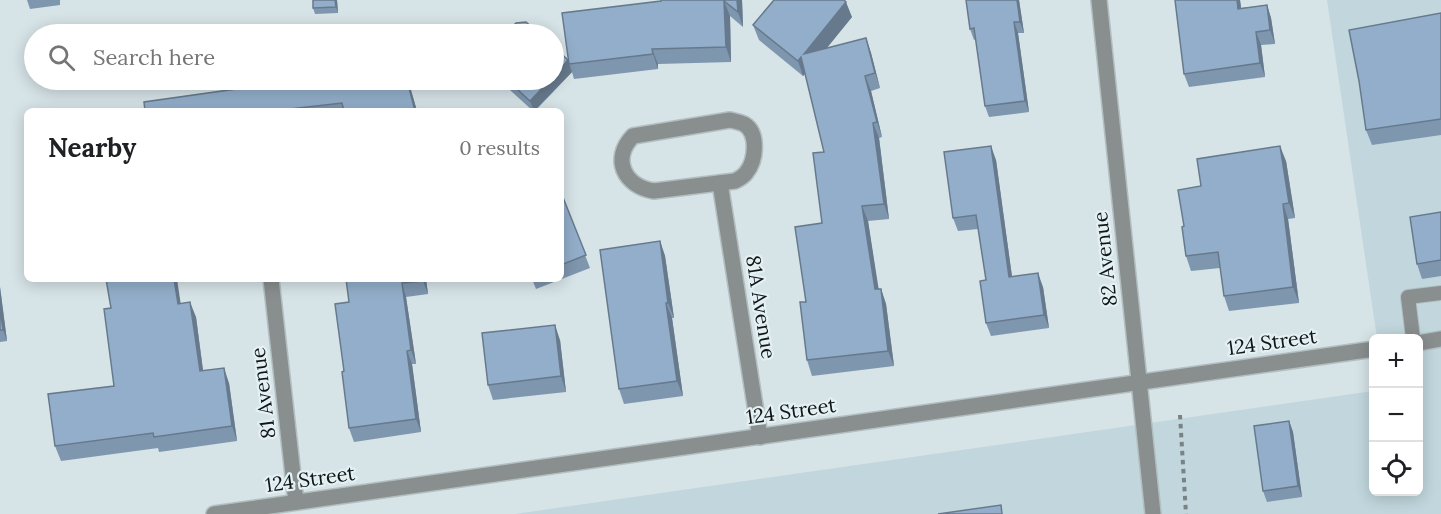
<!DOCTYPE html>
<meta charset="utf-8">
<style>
body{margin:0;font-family:Lora,serif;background:#f2f2f2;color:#202124}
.controls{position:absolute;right:18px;bottom:18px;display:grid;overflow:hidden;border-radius:9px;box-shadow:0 3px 15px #0003}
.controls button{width:54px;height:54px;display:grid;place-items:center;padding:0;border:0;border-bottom:2px solid #e0e0e0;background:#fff;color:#202124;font:30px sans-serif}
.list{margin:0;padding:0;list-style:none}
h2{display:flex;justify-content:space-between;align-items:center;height:78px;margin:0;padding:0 24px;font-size:26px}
h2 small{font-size:20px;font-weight:400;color:#757577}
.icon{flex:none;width:33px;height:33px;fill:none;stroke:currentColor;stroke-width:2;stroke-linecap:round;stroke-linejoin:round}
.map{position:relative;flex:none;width:1441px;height:514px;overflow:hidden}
.search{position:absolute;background:#fff;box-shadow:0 3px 15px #0003;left:24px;top:24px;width:540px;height:66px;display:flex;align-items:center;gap:15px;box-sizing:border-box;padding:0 21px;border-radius:33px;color:#757577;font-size:22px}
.panel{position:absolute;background:#fff;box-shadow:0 3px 15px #0003;left:24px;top:108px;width:540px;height:174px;border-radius:9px}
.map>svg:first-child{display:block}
.built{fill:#c1d7dd}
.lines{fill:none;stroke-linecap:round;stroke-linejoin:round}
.service-casing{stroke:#b3bec1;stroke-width:16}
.minor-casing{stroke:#b3bec1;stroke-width:18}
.tertiary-casing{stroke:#b3bec1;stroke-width:18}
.path{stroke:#798284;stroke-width:4;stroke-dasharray:4.5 4.5;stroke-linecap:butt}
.service{stroke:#898e8e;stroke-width:14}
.minor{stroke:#898e8e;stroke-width:15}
.tertiary{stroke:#898e8e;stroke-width:15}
.wall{fill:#7e96ae}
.shaded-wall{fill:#677a8d}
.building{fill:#93aeca;stroke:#677a8d;stroke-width:1.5}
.labels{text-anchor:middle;stroke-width:4.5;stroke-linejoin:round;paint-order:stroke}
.street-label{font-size:20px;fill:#111516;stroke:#e3f0f4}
</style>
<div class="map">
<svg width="1441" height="514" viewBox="0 0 1441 514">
<rect width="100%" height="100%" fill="#d6e3e7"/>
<polygon class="built" points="1327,0 1441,0 1441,514 515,514 1373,391 1374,492 1418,492 1418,338 1377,338"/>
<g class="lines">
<g class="service-casing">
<polyline id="service" points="1413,338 1408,297 1441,293"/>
</g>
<g class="minor-casing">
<g id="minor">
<path d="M730 120C734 121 740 122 744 124 759 133 756 161 746 173 743 177 739 179 735 181L654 191C624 186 611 159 633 136Z"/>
<polyline points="720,183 760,437"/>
<polyline points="271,279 296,502"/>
</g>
</g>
<g class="tertiary-casing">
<g id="tertiary">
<polyline points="1099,0 1153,514"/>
<polyline points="1418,343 1441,339"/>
<polyline points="214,514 1374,349"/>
</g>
</g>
<polyline class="path" points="1180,415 1186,514"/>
<use href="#service" class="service"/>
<use href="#minor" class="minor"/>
<use href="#tertiary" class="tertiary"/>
</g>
<g class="wall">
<polygon points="27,0 60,0 60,5 30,9"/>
<polygon points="337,0 338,13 315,14 313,8"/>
<polygon points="661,0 742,0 743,27 730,16 731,62 658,64 658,69 574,79 572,72 535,111 533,111 499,80 554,80 568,60 569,63 661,1"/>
<polygon points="1019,0 1024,33 1018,33 1029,112 989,117 985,106 976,39 974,40 970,29"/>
<polygon points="1175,0 1240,0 1241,8 1267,5 1271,18 1275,44 1261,45 1265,77 1189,87 1184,74"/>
<polygon points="1441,13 1441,135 1372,145 1366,130"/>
<polygon points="852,17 826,48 866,38 871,53 880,88 871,91 882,137 879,138 889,219 868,221 878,289 881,289 886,304 894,366 812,376 807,360 806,302 822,223 824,152 805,74 803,76 759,40 753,25"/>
<polygon points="76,80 100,80 100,81 78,85"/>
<polygon points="340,80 408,80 417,111 145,111 315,86"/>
<polygon points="996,160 1012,277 1043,287 1049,328 991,336 986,323 986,280 978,229 958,231 953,218"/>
<polygon points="1286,161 1295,218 1288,219 1299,303 1229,311 1224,296 1220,268 1191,271 1186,256 1184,226"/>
<polygon points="561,195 562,195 590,268 536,289 532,279 561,279"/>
<polygon points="1441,212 1441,276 1422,279 1417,264"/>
<polygon points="660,241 665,256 674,318 672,318 683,396 624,404 619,389"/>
<polygon points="346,279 426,279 428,294 406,297 416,364 412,364 421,432 354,442 349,428 344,371 349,302"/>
<polygon points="0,287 7,341 0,342"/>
<polygon points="181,303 196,317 203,370 229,383 237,441 159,452 158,448 61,461 55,446 114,386 111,308"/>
<polygon points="560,340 566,392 493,400 488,385"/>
<polygon points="1289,421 1293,432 1302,497 1267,502 1263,491"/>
</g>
<g class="shaded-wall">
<polygon points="335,0 337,0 338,13 336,7"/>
<polygon points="737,0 742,0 743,27 738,12"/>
<polygon points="1017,0 1019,0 1024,33 1020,22"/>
<polygon points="1237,0 1240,0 1243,22 1238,9"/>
<polygon points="724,1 730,16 731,62 726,47"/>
<polygon points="846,2 852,17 810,69 804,54"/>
<polygon points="1267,5 1271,18 1275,44 1270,30"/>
<polygon points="1014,22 1018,33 1029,112 1025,101"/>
<polygon points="1256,32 1261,45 1265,77 1260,63"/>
<polygon points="866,38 871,53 880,88 875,73"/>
<polygon points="652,49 658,64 658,69 653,54"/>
<polygon points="801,57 807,72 803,76 798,61"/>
<polygon points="568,60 572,72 534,111 530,101 550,80 554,80 554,76"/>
<polygon points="865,76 871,91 882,137 877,122"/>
<polygon points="311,80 315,80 317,100 312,87"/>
<polygon points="407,80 408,80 417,111 415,111"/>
<polygon points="873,123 879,138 889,219 884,204"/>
<polygon points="991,146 996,160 1014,291 1009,277"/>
<polygon points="1280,146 1286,161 1295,218 1289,203"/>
<polygon points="1283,204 1288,219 1299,303 1293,287"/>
<polygon points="862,206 868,221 881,304 875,289"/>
<polygon points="660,241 665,256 674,318 668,303"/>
<polygon points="1038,273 1043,287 1049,328 1044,315"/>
<polygon points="174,279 177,279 183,319 178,304"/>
<polygon points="423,279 426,279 428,294 423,281"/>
<polygon points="402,283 406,297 416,364 411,350"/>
<polygon points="0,287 7,341 3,330 0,308"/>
<polygon points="881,289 886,304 894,366 888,351"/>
<polygon points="190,302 196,317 205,386 200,371"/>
<polygon points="666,303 672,318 683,396 677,381"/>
<polygon points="555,325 560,340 566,392 561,376"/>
<polygon points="407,351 412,364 421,432 416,419"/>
<polygon points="224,368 229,383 237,441 232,426"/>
<polygon points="1289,421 1293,432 1302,497 1298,486"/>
</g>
<g class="building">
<polygon points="313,0 335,0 336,7 313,8"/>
<polygon points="661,0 737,0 738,12 724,1 726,47 652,49 653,54 569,64 562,13 661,1"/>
<polygon points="774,0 844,0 846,2 804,54 866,38 875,73 865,76 877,122 873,123 884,204 862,206 875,289 881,289 888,351 807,360 800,302 806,302 795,227 822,223 813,153 824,152 801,57 798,61 753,25"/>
<polygon points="966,0 1017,0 1020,22 1014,22 1025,101 985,106 974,28 970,29"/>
<polygon points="1175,0 1237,0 1238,9 1267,5 1270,30 1256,32 1260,63 1184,74"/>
<polygon points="1441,13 1441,119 1366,130 1359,81 1349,30"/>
<polygon points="526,22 540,34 505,34 516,23"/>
<polygon points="554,47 568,60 554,76"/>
<polygon points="242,80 311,80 312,87 340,80 407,80 415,111 344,111 342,103 272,111 145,111 144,102 243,88"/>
<polygon points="507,80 550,80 530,101"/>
<polygon points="991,146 1009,277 1038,273 1044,315 986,323 980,281 986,280 976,215 953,218 944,152"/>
<polygon points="1280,146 1289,203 1283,204 1293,287 1224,296 1218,252 1186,256 1182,227 1184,226 1178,190 1201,186 1197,159"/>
<polygon points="561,195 562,195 586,255 561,265"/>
<polygon points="1441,212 1441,260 1417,264 1410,217"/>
<polygon points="660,241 668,303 666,303 677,381 619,389 600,250"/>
<polygon points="106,279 174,279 178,304 190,302 200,371 224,368 232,426 154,437 153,433 55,446 48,394 114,386 104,309 111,308"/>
<polygon points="346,279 423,279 423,281 402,283 411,350 407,351 416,419 349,428 342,372 344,371 335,304 349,302"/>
<polygon points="0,308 3,330 0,330"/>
<polygon points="555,325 561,376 488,385 482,333"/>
<polygon points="1289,421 1298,486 1263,491 1254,426"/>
<polygon points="1001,505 1002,514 938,514"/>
</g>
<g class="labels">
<g class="street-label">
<text transform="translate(1105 259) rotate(-96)" y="7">82 Avenue</text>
<text transform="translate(761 307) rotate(81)" y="7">81A Avenue</text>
<text transform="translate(1272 342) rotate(-8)" y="7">124 Street</text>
<text transform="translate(263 393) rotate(-97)" y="7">81 Avenue</text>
<text transform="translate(791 411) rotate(-8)" y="7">124 Street</text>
<text transform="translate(310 479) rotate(-8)" y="7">124 Street</text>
</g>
</g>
</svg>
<div class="controls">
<button>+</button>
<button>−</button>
<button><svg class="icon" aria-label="locate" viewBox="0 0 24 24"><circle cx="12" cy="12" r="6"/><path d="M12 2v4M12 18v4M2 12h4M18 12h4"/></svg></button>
</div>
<div class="search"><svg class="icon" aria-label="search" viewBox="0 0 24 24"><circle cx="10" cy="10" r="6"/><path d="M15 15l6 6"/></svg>Search here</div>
<section class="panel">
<h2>Nearby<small>0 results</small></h2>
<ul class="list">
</ul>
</section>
</div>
